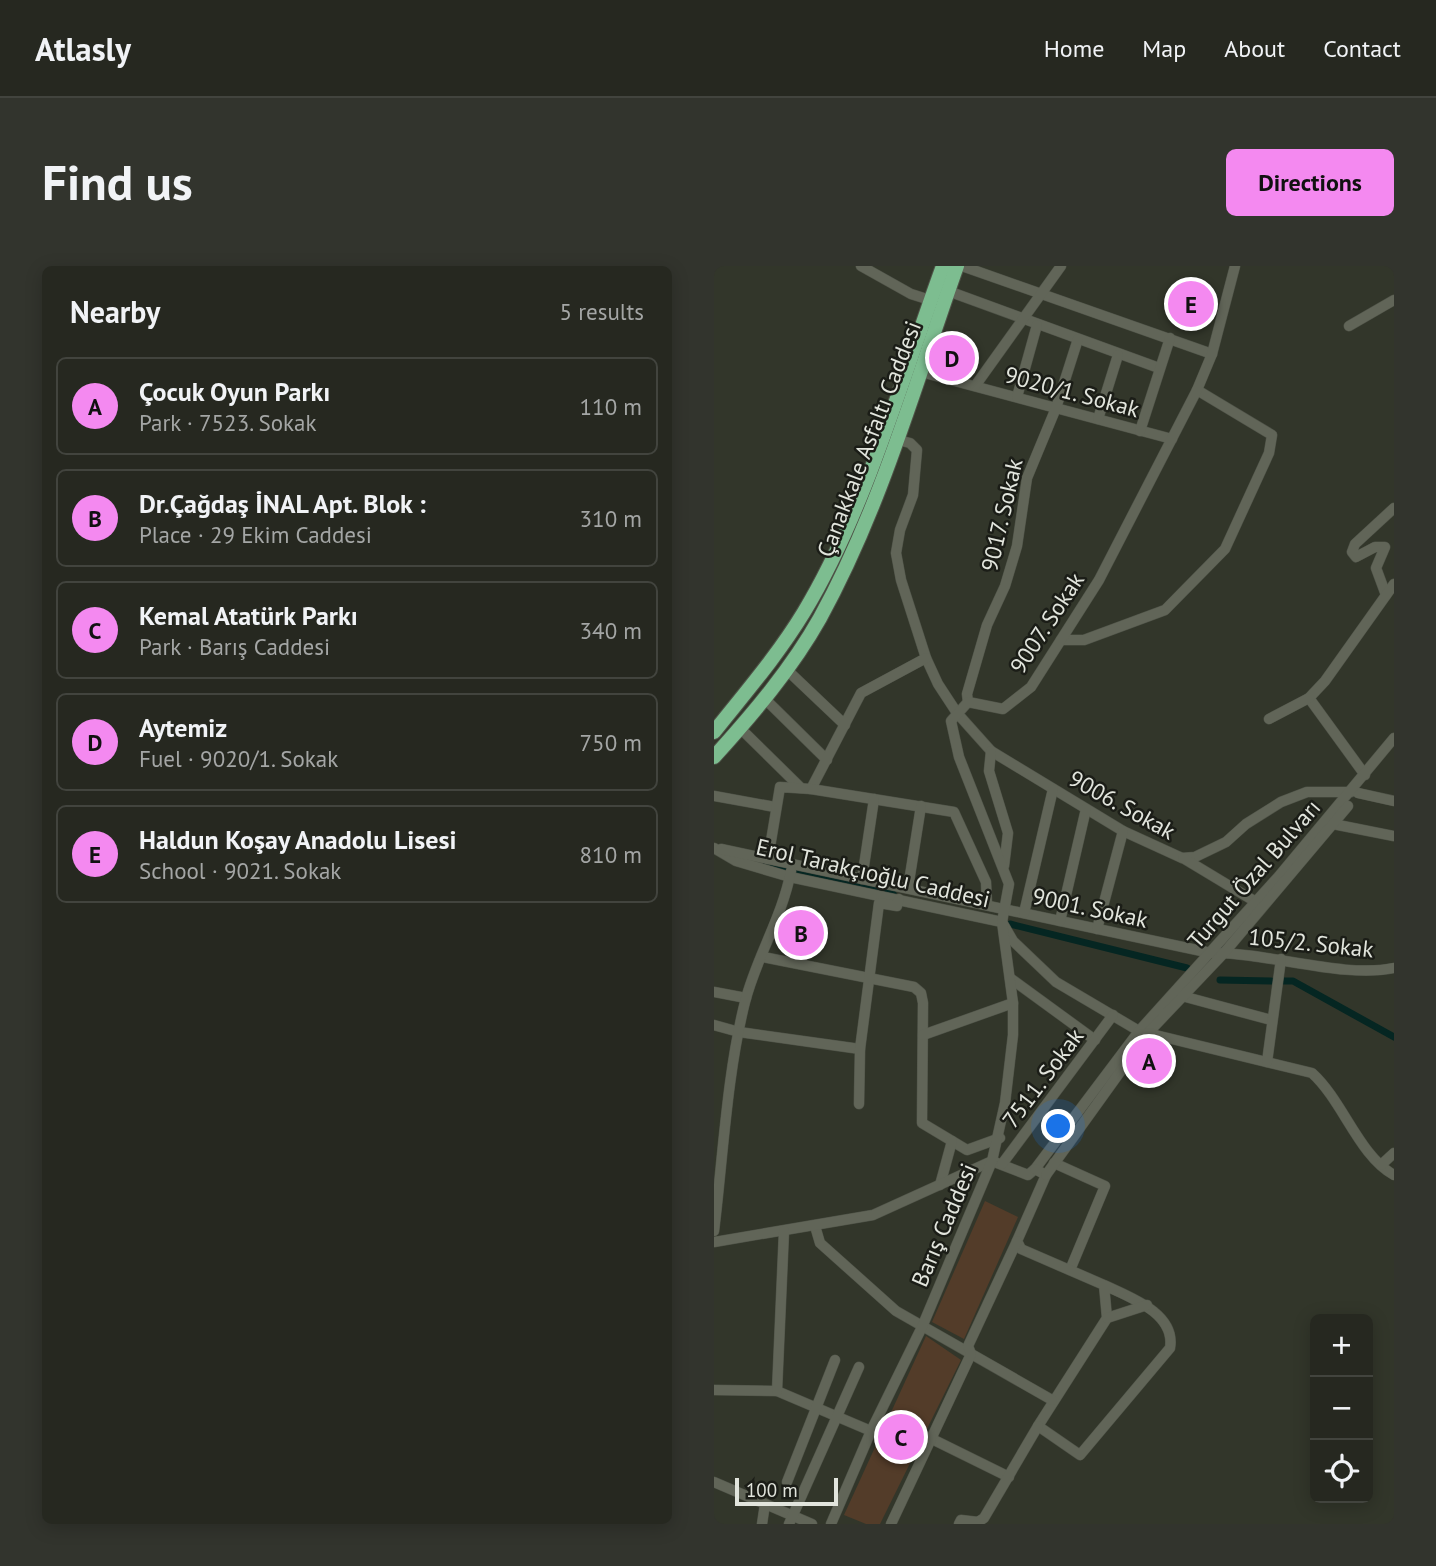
<!DOCTYPE html>
<meta charset="utf-8">
<style>
body{margin:0;font-family:"PT Sans",sans-serif;background:#32342d;color:#f1f3f6}
.controls{position:absolute;right:21px;bottom:21px;display:grid;overflow:hidden;border-radius:10px;box-shadow:0 4px 18px #0003}
.controls button{width:63px;height:63px;display:grid;place-items:center;padding:0;border:0;border-bottom:2px solid #42443e;background:#262820;color:#f1f3f6;font:35px sans-serif}
.scale{position:absolute;left:21px;bottom:18px;width:103px;box-sizing:border-box;padding-left:7px;border:4px solid #e2e5dd;border-top:0;font-size:19px;line-height:24px;white-space:nowrap;color:#e2e5dd;-webkit-text-stroke:5px #1b1d17;paint-order:stroke}
.you{position:absolute;left:345px;top:861px;width:24px;height:24px;margin:-18px;border:5px solid #fff;border-radius:50%;background:#1a73e8;box-shadow:0 0 0 10px #1a73e833}
.badge{display:grid;place-items:center;width:46px;height:46px;border-radius:50%;background:#f489f0;color:#111;font-size:23px;font-weight:700}
.pin{position:absolute;translate:-50% -50%;border:4px solid #fff;box-shadow:0 2px 7px #0006}
.list{margin:0;padding:0;list-style:none}
h2{display:flex;justify-content:space-between;align-items:center;height:91px;margin:0;padding:0 28px;font-size:30px}
h2 small{font-size:23px;font-weight:400;color:#a4a6a5}
.list li{display:grid;grid-template-columns:46px 1fr auto;gap:21px;align-items:center;box-sizing:border-box;height:98px;margin:0 14px 14px;padding:0 14px;border:2px solid #42443e;border-radius:10px}
.list b{display:block;font-size:26px;white-space:nowrap}
.list p{margin:0;font-size:23px;white-space:nowrap;color:#a4a6a5}
.list em{font-size:23px;font-style:normal;color:#a4a6a5}
.icon{flex:none;width:38px;height:38px;fill:none;stroke:currentColor;stroke-width:2;stroke-linecap:round;stroke-linejoin:round}
.map{position:relative;flex:none;width:680px;height:1258px;overflow:hidden;border-radius:10px}
header{display:flex;align-items:center;gap:42px;box-sizing:border-box;height:98px;padding:0 35px;background:#262820;border-bottom:2px solid #42443e}
header strong{font-size:33px}
nav{display:flex;gap:38px;margin-inline-start:auto;font-size:24px}
.intro{display:flex;align-items:center;justify-content:space-between;box-sizing:border-box;height:168px;padding:0 42px}
h1{margin:0;font-size:49px}
.button{padding:18px 32px;border-radius:10px;background:#f489f0;color:#111;font-size:24px;font-weight:700}
main{display:flex;gap:42px;padding:0 42px}
aside{flex:1;background:#262820;border-radius:10px;box-shadow:0 4px 18px #0003}
.map>svg:first-child{display:block}
.green{fill:#533c29}
.lines{fill:none;stroke-linecap:round;stroke-linejoin:round}
.canal{stroke:#052622;stroke-width:7}
.minor-casing{stroke:#4e5247;stroke-width:11}
.highway-casing{stroke:#4e5247;stroke-width:16}
.minor{stroke:#616558;stroke-width:10}
.highway{stroke:#7dbd90;stroke-width:14}
.labels{text-anchor:middle;stroke-width:5;stroke-linejoin:round;paint-order:stroke}
.street-label{font-size:23px;fill:#e2e5dd;stroke:#1b1d17}
</style>
<header>
<strong>Atlasly</strong>
<nav><a>Home</a><a>Map</a><a>About</a><a>Contact</a></nav>
</header>
<div class="intro"><h1>Find us</h1><a class="button">Directions</a></div>
<main>
<aside>
<h2>Nearby<small>5 results</small></h2>
<ul class="list">
<li><span class="badge">A</span><div><b>Çocuk Oyun Parkı</b><p>Park · 7523. Sokak</p></div><em>110 m</em></li>
<li><span class="badge">B</span><div><b>Dr.Çağdaş İNAL Apt. Blok :</b><p>Place · 29 Ekim Caddesi</p></div><em>310 m</em></li>
<li><span class="badge">C</span><div><b>Kemal Atatürk Parkı</b><p>Park · Barış Caddesi</p></div><em>340 m</em></li>
<li><span class="badge">D</span><div><b>Aytemiz</b><p>Fuel · 9020/1. Sokak</p></div><em>750 m</em></li>
<li><span class="badge">E</span><div><b>Haldun Koşay Anadolu Lisesi</b><p>School · 9021. Sokak</p></div><em>810 m</em></li>
</ul>
</aside>
<div class="map">
<svg width="680" height="1258" viewBox="0 0 680 1258">
<rect width="100%" height="100%" fill="#32362a"/>
<g class="green">
<polygon points="271,935 304,951 250,1073 218,1056"/>
<polygon points="212,1070 247,1094 166,1258 152,1258 130,1249"/>
</g>
<g class="lines">
<g class="canal">
<polyline points="51,597 71,602"/>
<polyline points="83,605 179,628"/>
<polyline points="296,658 473,702"/>
<polyline points="506,714 557,715"/>
<polyline points="570,715 579,715 680,771"/>
</g>
<g class="minor-casing">
<g id="minor">
<polyline points="147,0 197,28 216,34"/>
<polyline points="248,0 498,88"/>
<polyline points="234,25 445,102"/>
<polyline points="635,60 680,34"/>
<polyline points="207,106 458,173"/>
<polyline points="261,120 347,0"/>
<polyline points="303,131 323,59"/>
<polyline points="384,153 404,89"/>
<polyline points="426,165 456,72"/>
<polyline points="184,174 196,177 203,184 199,229 186,264 182,287 187,314 212,392 224,418 243,447 277,485 409,565 468,592 481,591 512,576 532,558 567,536 593,526 637,526"/>
<polyline points="672,329 662,302 671,281 661,281 642,291 638,286 641,278 680,242"/>
<polyline points="347,374 370,374 451,344 511,283 555,187 558,169 483,124"/>
<polyline points="72,403 131,459"/>
<polyline points="595,432 651,509"/>
<polyline points="51,433 113,494"/>
<polyline points="254,436 253,428 273,359 291,320 303,280 313,212 342,142 364,73"/>
<polyline points="555,453 595,432 611,415 680,318"/>
<polyline points="26,462 87,522"/>
<polyline points="277,485 275,505 294,567 290,600"/>
<polyline points="97,523 147,427 212,392"/>
<polyline points="644,527 680,535"/>
<polyline points="0,530 61,541"/>
<polyline points="619,558 680,570"/>
<path d="M0 582 22 595 76 611 288 656 299 675 342 716 425 765 598 807C629 835 645 890 680 909"/>
<path d="M7 583 497 687C553 686 630 713 680 702"/>
<polyline points="469,592 542,636"/>
<polyline points="54,593 66,521 97,523 240,546 272,616 273,639"/>
<polyline points="148,613 160,533"/>
<polyline points="194,622 207,540"/>
<polyline points="310,647 339,523"/>
<polyline points="346,655 372,543"/>
<polyline points="383,663 409,565"/>
<polyline points="49,691 200,721 207,727 209,737 208,857 253,884 286,872"/>
<polyline points="296,712 381,774"/>
<polyline points="0,726 32,732"/>
<polyline points="468,730 557,754"/>
<polyline points="0,759 25,766 146,783"/>
<polyline points="209,769 299,737"/>
<polyline points="553,796 567,693"/>
<polyline points="145,838 146,783 165,637 183,640 185,633"/>
<polyline points="278,895 314,909 321,903 425,765 565,610 680,472"/>
<polyline points="340,897 391,920 356,1004"/>
<polyline points="288,898 399,749"/>
<polyline points="667,899 680,887"/>
<path d="M321 903 332 909 303 975 307 983 390 1019 393 1052 324 1160 366 1189 456 1082C462 1047 415 1031 390 1019"/>
<polyline points="332,909 434,767 510,687 634,540"/>
<polyline points="226,919 238,875"/>
<polyline points="101,960 106,977 182,1045 338,1134"/>
<path d="M0 965C9 891 13 807 31 736 42 692 68 652 77 605"/>
<polyline points="0,976 159,949 278,895"/>
<polyline points="393,1052 433,1039"/>
<polyline points="0,1124 63,1125 157,1165"/>
<polyline points="63,1125 70,965"/>
<polyline points="218,1173 295,1211"/>
<polyline points="0,1216 98,1258"/>
<polyline points="73,1216 121,1094"/>
<polyline points="48,1258 51,1238"/>
<polyline points="75,1258 145,1101"/>
<polyline points="117,1258 157,1165 208,1061 278,895 291,837 299,769 299,737 288,656 295,618 245,491 237,455 254,436 289,443 317,421 385,314 483,124 498,88 521,0"/>
<polyline points="177,1258 257,1088 254,1080 303,975"/>
<polyline points="245,1258 247,1254 264,1256 270,1252 324,1160"/>
</g>
</g>
<g class="highway-casing">
<g id="highway">
<path d="M0 466C31 427 64 389 90 346 151 245 188 112 229 0"/>
<path d="M0 491C39 448 78 402 106 352 167 241 201 118 243 0"/>
</g>
</g>
<use href="#minor" class="minor"/>
<use href="#highway" class="highway"/>
</g>
<g class="labels">
<g class="street-label">
<text transform="translate(358 126) rotate(15)" y="8">9020/1. Sokak</text>
<text transform="translate(155 173) rotate(-69)" y="8">Çanakkale Asfaltı Caddesi</text>
<text transform="translate(288 249) rotate(-77)" y="8">9017. Sokak</text>
<text transform="translate(333 357) rotate(-57)" y="8">9007. Sokak</text>
<text transform="translate(408 539) rotate(29)" y="8">9006. Sokak</text>
<text transform="translate(159 607) rotate(13)" y="8">Erol Tarakçıoğlu Caddesi</text>
<text transform="translate(540 608) rotate(-49)" y="8">Turgut Özal Bulvarı</text>
<text transform="translate(376 642) rotate(12)" y="8">9001. Sokak</text>
<text transform="translate(597 677) rotate(6)" y="8">105/2. Sokak</text>
<text transform="translate(329 812) rotate(-53)" y="8">7511. Sokak</text>
<text transform="translate(230 959) rotate(-67)" y="8">Barış Caddesi</text>
</g>
</g>
</svg>
<div class="controls">
<button>+</button>
<button>−</button>
<button><svg class="icon" aria-label="locate" viewBox="0 0 24 24"><circle cx="12" cy="12" r="6"/><path d="M12 2v4M12 18v4M2 12h4M18 12h4"/></svg></button>
</div>
<div class="scale">100 m</div>
<div class="you"></div>
<div class="pin badge" style="left:435px;top:795px">A</div>
<div class="pin badge" style="left:87px;top:667px">B</div>
<div class="pin badge" style="left:187px;top:1171px">C</div>
<div class="pin badge" style="left:238px;top:92px">D</div>
<div class="pin badge" style="left:477px;top:38px">E</div>
</div>
</main>
